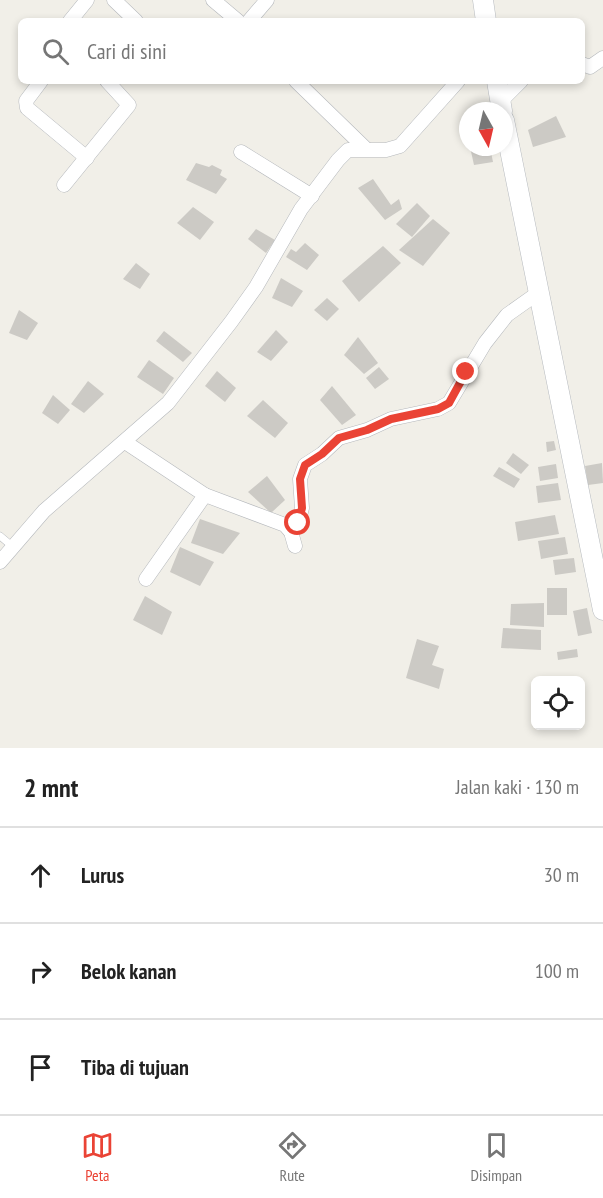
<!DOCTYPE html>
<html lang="id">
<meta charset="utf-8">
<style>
body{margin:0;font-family:"PT Sans Narrow",sans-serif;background:#f6f6f6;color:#222}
.controls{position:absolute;right:18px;bottom:18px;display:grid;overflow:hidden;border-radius:9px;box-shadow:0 3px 9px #0003}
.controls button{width:54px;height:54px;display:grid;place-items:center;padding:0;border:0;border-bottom:2px solid #e0e0e0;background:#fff;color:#222;font:30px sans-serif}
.compass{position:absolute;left:459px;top:102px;width:54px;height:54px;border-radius:50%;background:#fff;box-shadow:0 3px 9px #0003;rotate:172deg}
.stop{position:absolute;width:18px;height:18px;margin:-14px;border:4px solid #ea4335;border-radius:50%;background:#fff}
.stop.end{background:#ea4335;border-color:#fff;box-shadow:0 2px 6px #0008}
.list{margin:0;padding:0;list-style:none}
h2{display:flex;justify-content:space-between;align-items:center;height:78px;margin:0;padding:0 24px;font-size:26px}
h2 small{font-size:20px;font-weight:400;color:#767676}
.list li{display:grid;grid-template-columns:39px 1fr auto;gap:18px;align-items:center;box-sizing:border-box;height:96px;padding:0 24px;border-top:2px solid #e0e0e0}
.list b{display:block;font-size:22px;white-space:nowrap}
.list em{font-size:20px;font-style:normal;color:#767676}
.icon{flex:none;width:33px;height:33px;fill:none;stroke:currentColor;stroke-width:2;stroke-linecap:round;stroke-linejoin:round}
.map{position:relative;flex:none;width:603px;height:748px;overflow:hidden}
.search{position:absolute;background:#fff;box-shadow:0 3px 9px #0003;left:18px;right:18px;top:18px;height:66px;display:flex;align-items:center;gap:15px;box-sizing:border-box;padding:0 21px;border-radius:9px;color:#767676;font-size:22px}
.sheet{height:366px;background:#fff}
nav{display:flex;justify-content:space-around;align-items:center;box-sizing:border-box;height:84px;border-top:2px solid #e0e0e0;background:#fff;font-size:16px;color:#767676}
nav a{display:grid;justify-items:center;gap:3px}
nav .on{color:#ea4335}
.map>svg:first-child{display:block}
.building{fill:#cccac5}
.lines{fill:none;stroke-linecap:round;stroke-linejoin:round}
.lane-casing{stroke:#b5b8bc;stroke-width:8}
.street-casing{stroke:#b5b8bc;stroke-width:15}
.secondary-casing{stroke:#b6babf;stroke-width:21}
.lane{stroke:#fff;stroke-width:7}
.street{stroke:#fff;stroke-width:14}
.secondary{stroke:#fff;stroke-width:20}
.route{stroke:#ea4335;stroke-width:8}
</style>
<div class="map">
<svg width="603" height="748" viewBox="0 0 603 748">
<rect width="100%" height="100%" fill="#f1efe8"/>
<g class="building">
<polygon points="556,116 566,137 533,147 528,130"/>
<polygon points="470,147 490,147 493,162 474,165"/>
<polygon points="196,163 209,167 212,165 222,170 220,175 227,179 216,194 186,180"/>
<polygon points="373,179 391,205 399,199 402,209 385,220 358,188"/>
<polygon points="417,203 430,216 412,237 396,224"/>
<polygon points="193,207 214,222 200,240 177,223"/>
<polygon points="433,219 450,233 423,266 399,250"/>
<polygon points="256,229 275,240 266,253 248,239"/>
<polygon points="305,243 319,255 307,270 286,257 291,249 296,252"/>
<polygon points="383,246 401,263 359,302 342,281"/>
<polygon points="136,263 150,274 140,289 123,279"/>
<polygon points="281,278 303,291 292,307 272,298"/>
<polygon points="327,298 339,309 327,321 314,310"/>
<polygon points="19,310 38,323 27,340 9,333"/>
<polygon points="276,330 288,342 271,361 257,352"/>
<polygon points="164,331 192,353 183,362 156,341"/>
<polygon points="358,337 378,363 364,374 344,355"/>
<polygon points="149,360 174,378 163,394 137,377"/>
<polygon points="379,367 389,379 375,389 366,378"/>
<polygon points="217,371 236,388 225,402 205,386"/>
<polygon points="88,381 104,394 84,413 71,404"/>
<polygon points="332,386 356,415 342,425 320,400"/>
<polygon points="53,395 70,410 58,424 42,413"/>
<polygon points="263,400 288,423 275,438 247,416"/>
<polygon points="554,441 556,450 547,452 546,442"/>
<polygon points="513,453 529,465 521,474 506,463"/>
<polygon points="602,463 603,483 588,485 585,466"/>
<polygon points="556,464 558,478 540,481 538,467"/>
<polygon points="499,467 520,479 514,488 493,476"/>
<polygon points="267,476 285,500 271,513 248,492"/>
<polygon points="558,483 561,500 538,503 536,486"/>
<polygon points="555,515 559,534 518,541 515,522"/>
<polygon points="200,519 240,533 223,554 191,543"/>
<polygon points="565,537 568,554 541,559 538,541"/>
<polygon points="180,547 214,562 200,586 170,572"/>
<polygon points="574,558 576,572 555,575 553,560"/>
<rect x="547" y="588" width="20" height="27"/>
<polygon points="145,596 172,612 162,635 133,620"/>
<polygon points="544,603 544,627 510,625 511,604"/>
<polygon points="587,608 592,633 578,636 573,611"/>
<polygon points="503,628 541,630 541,650 501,648"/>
<polygon points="417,639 439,646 432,665 444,669 439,689 406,678"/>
<polygon points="577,649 578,657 558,660 557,652"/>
</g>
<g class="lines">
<g class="lane-casing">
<polyline id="lane" points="0,536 12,546"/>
</g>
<g class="street-casing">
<g id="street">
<polyline points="114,0 136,21"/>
<polyline points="213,0 238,21"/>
<polyline points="70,21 87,0"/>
<polyline points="249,21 267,0"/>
<polyline points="582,64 590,67 603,58"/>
<polyline points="41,81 26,101 27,108 87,158"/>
<polyline points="296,81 365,148"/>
<polyline points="501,101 521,81"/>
<polyline points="241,152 312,196"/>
<polyline points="64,185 129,105 107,81"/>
<polyline points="125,442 205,495 146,579"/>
<polyline points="205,495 285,525 291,532 295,546"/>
<polyline points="291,532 298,523 302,508 300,479 305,465 322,454 339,438 367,430 391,419 438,409 449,403 485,343 507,315 538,293"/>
<polyline points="0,562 44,511 168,403 231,322 256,287 301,209 338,160 348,150 386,150 400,146 458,81"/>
</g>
</g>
<g class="secondary-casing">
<g id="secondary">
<polyline points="483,0 486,21"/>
<polyline points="497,81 502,111"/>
<polyline points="504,120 603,610"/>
</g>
</g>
<use href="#lane" class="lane"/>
<use href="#street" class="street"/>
<use href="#secondary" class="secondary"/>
</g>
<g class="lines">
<polyline class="route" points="298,523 302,508 300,479 305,465 322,454 339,438 367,430 391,419 438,409 449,403 466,372"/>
</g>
</svg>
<div class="controls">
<button><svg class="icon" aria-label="locate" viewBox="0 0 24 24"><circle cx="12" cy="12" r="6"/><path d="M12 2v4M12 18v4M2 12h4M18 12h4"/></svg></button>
</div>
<svg class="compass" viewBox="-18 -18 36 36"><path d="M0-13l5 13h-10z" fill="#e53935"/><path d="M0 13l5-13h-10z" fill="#767676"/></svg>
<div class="stop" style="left:298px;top:523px"></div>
<div class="stop end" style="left:466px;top:372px"></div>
<div class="search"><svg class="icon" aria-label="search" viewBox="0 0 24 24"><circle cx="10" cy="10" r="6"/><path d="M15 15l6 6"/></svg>Cari di sini</div>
</div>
<section class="sheet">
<h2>2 mnt<small>Jalan kaki · 130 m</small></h2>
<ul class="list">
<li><svg class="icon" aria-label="ahead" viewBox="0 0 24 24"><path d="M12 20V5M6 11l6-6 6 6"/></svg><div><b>Lurus</b></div><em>30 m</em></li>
<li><svg class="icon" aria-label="right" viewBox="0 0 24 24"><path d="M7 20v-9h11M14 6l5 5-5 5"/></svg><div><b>Belok kanan</b></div><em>100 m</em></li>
<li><svg class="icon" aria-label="arrive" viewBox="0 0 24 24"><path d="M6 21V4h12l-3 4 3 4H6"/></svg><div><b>Tiba di tujuan</b></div></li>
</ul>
</section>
<nav>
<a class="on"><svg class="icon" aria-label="map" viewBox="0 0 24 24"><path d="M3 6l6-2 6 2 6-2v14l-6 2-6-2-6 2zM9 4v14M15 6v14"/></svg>Peta</a>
<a><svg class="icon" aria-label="directions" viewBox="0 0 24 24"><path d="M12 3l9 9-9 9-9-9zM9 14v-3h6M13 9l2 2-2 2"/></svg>Rute</a>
<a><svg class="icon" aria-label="saved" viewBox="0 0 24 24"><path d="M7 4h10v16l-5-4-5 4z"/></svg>Disimpan</a>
</nav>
